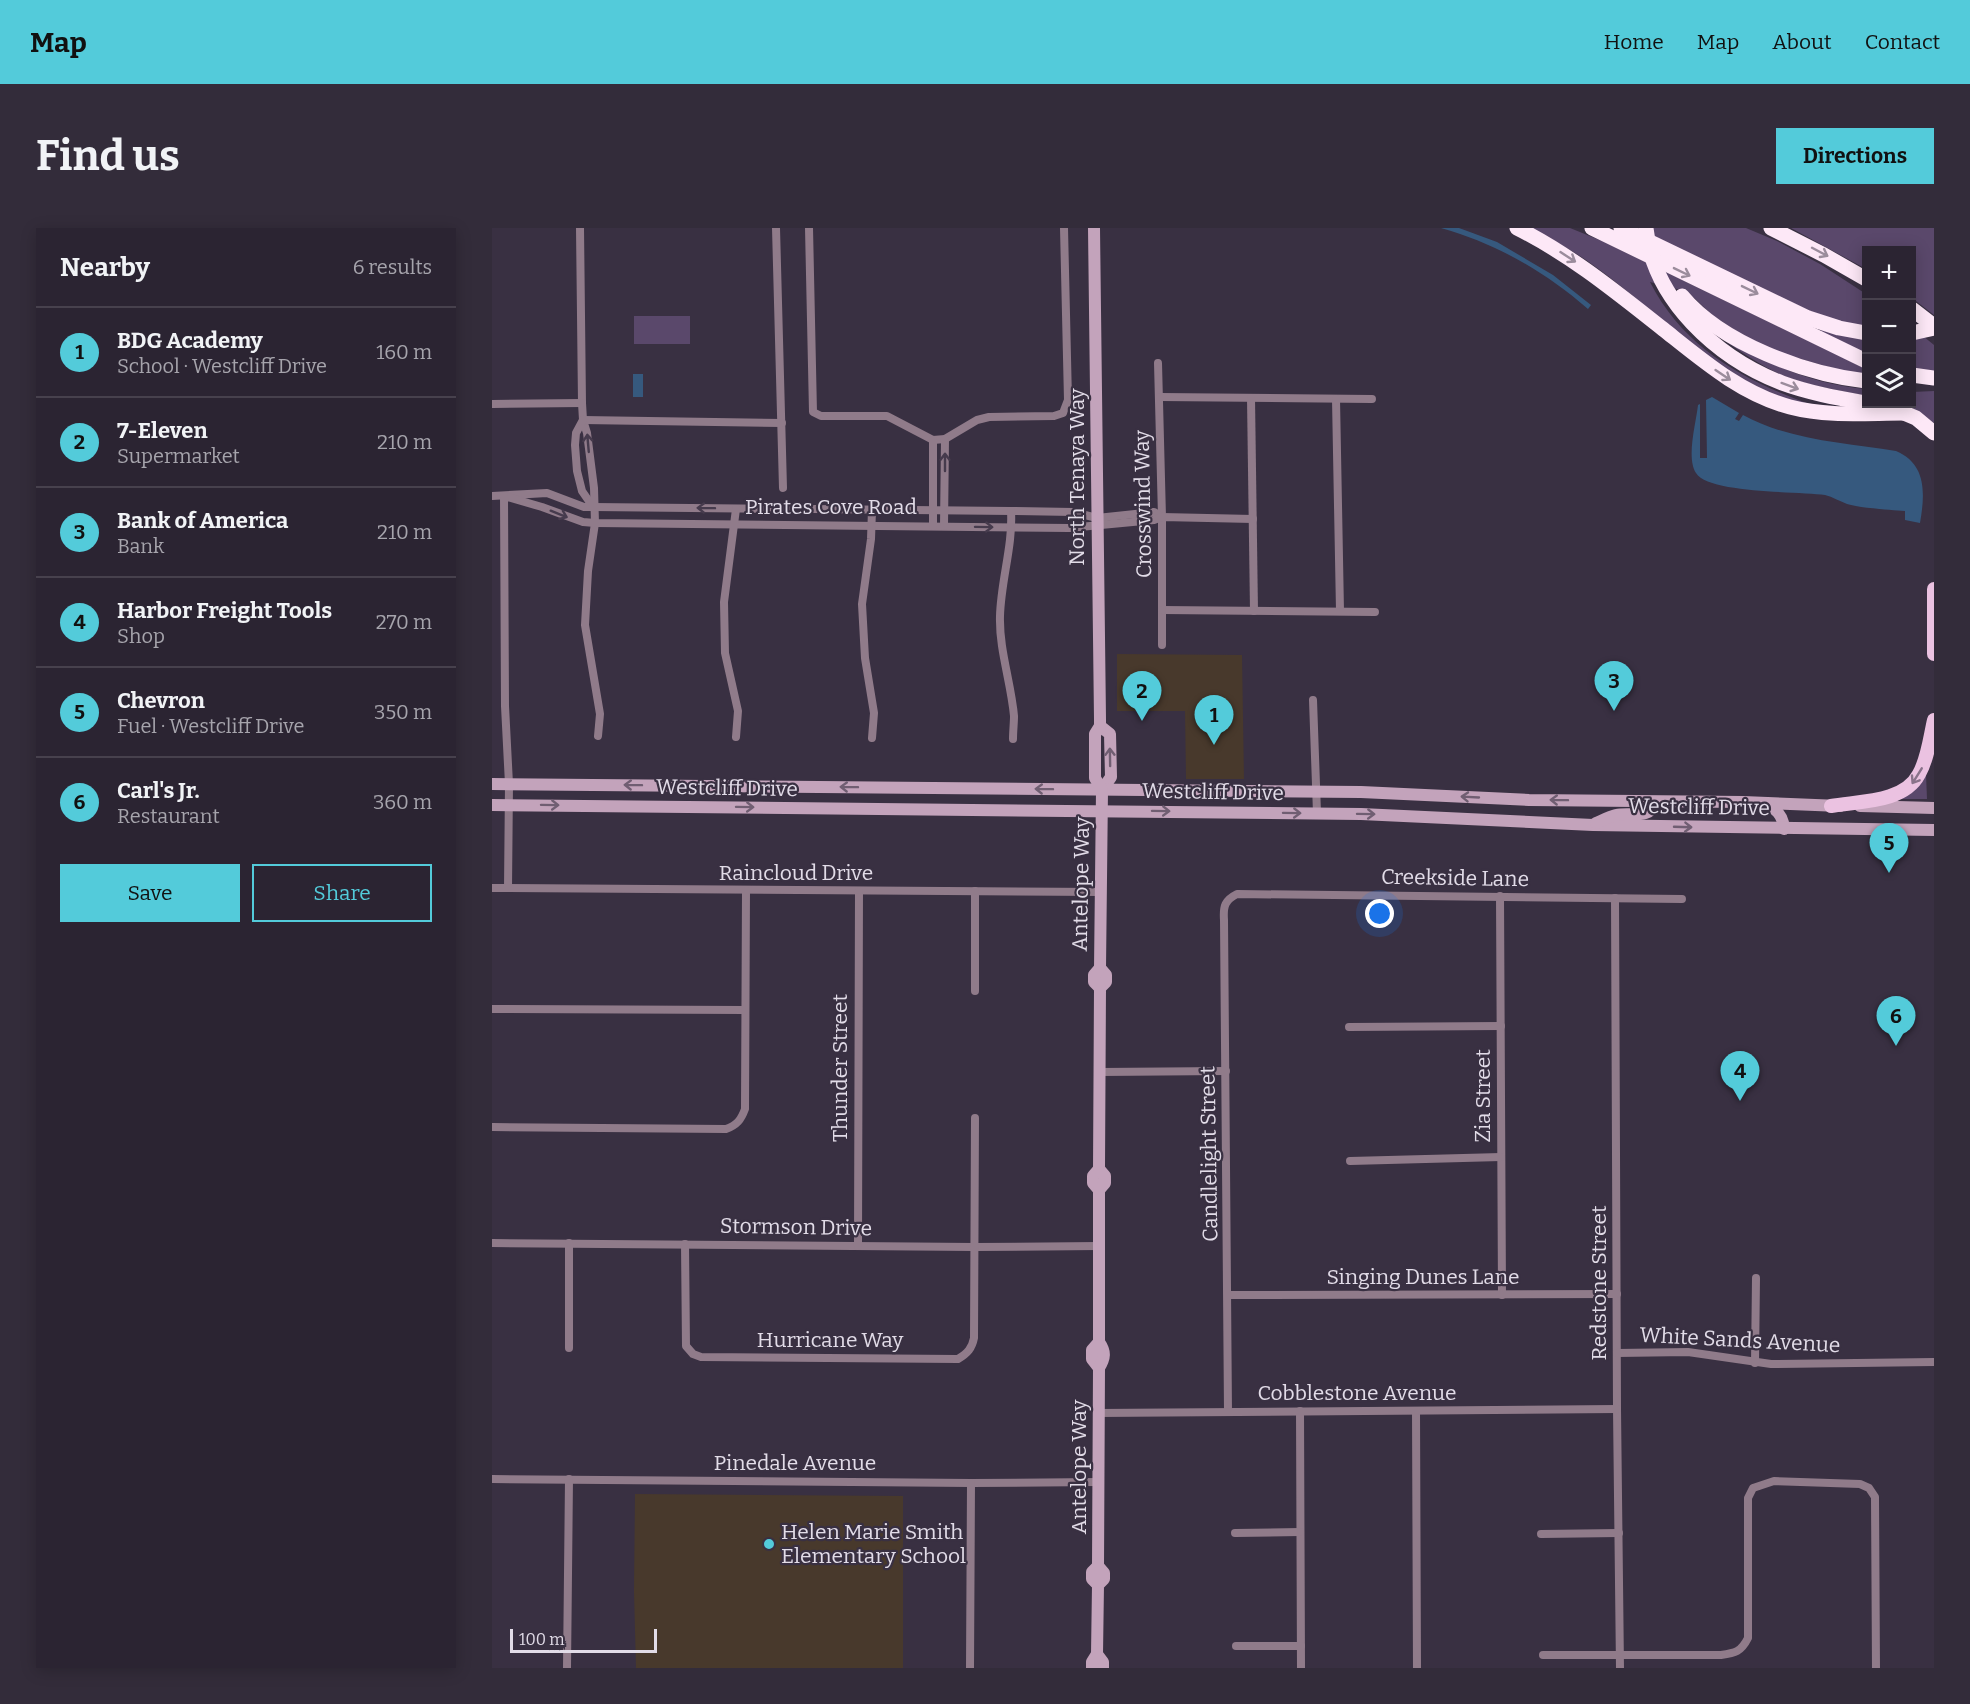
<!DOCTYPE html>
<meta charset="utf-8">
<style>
body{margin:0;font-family:Bitter,serif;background:#332c3a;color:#f1f3f6}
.controls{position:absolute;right:18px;top:18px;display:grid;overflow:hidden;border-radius:0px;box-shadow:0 3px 15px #0003}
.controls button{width:54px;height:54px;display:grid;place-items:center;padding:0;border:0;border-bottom:2px solid #47414d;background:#2b2432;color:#f1f3f6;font:30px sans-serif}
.scale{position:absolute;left:18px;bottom:15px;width:147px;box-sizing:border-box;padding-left:6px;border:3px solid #e2dce8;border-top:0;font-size:16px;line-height:21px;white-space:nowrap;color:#e2dce8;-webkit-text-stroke:4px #393042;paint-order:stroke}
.you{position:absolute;left:888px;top:686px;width:21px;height:21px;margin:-15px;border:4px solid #fff;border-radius:50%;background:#1a73e8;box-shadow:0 0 0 9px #1a73e833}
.badge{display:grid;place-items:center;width:39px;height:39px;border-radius:50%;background:#53cbda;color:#111;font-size:20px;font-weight:700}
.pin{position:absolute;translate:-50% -50px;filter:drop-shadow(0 2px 3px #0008)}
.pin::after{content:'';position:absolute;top:32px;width:21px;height:18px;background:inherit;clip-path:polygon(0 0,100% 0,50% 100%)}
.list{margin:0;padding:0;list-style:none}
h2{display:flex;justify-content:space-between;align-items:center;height:78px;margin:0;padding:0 24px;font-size:26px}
h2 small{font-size:20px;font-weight:400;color:#a6a4ac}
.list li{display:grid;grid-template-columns:39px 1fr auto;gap:18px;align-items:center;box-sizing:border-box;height:90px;padding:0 24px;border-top:2px solid #47414d}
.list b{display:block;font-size:22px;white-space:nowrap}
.list p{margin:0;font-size:20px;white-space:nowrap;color:#a6a4ac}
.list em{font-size:20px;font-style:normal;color:#a6a4ac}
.actions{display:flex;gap:12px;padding:18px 24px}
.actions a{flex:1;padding:14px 0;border:2px solid #53cbda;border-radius:0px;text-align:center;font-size:21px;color:#53cbda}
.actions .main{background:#53cbda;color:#111}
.icon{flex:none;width:33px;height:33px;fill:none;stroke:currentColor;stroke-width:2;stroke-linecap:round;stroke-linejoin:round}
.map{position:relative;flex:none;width:1442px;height:1440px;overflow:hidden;border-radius:0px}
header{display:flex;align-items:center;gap:36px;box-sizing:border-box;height:84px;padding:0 30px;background:#53cbda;color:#111}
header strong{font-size:28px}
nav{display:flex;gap:33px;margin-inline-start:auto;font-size:21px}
.intro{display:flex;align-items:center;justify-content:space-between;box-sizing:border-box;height:144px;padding:0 36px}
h1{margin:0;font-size:42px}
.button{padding:15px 27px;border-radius:0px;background:#53cbda;color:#111;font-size:21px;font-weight:700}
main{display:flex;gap:36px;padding:0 36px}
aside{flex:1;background:#2b2432;border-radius:0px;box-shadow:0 3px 15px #0003}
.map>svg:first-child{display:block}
.education{fill:#48392c}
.green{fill:#5a486b}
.water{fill:#36597e}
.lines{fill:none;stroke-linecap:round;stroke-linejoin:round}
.street{stroke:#907b8a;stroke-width:8}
.secondary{stroke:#c3a3bb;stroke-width:12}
.primary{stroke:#ebc2e1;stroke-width:14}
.highway{stroke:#fde8f7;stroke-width:15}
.oneway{stroke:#9b8c9c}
.oneway2{stroke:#463b4d}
.oneway3{stroke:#705e72}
.oneway4{stroke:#89728a}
.poi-dot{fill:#53cbda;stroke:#393042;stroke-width:2}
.labels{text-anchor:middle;stroke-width:4.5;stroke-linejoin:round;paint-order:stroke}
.street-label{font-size:21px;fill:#e2dce8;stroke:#393042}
.poi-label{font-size:21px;fill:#e2dce8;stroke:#393042;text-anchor:start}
</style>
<header>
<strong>Map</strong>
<nav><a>Home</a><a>Map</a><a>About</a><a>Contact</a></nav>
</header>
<div class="intro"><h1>Find us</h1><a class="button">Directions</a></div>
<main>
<aside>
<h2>Nearby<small>6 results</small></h2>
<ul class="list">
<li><span class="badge">1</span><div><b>BDG Academy</b><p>School · Westcliff Drive</p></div><em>160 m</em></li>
<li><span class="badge">2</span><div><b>7-Eleven</b><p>Supermarket</p></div><em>210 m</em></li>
<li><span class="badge">3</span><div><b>Bank of America</b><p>Bank</p></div><em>210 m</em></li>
<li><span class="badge">4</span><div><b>Harbor Freight Tools</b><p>Shop</p></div><em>270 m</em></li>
<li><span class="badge">5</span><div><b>Chevron</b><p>Fuel · Westcliff Drive</p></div><em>350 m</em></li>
<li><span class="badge">6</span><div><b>Carl's Jr.</b><p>Restaurant</p></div><em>360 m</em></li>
</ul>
<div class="actions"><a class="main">Save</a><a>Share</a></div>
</aside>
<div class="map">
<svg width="1442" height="1440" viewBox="0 0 1442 1440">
<rect width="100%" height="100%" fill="#393042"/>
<g class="education">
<polygon points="625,426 750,427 752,551 694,551 693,483 625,483"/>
<polygon points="143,1266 411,1268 411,1440 144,1440 142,1364"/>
</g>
<g class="green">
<path d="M1038 0H1078L1110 13 1374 141V147L1358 145 1288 125 1250 107 1220 87 1196 64 1158 54C1193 123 1257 155 1326 179 1234 165 1168 83 1094 32 1076 20 1057 10 1038 0Z"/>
<polygon points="1142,0 1254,0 1285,13 1328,36 1374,66 1374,127 1328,104 1335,91"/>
<polygon points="1299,0 1442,0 1442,87 1420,70 1420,22 1374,22 1374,41"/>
<rect x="142" y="88" width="56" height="28"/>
<polygon points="1420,99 1442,117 1442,143 1420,142"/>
<path d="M1228 109C1273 135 1322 157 1374 161V168C1347 162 1318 158 1292 148 1269 138 1249 124 1228 109Z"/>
<polygon points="1442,163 1442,195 1422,181 1408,176 1420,176 1420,164"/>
<polygon points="1434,546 1435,571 1410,571 1409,570"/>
</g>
<g class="water">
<path d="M949 0H967L1005 14 1061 47 1099 77 1096 81C1052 43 1005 16 949 0Z"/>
<rect x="141" y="146" width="10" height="23"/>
<path d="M1220 169 1247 185 1243 191 1247 193 1251 187C1296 212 1354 215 1404 223 1435 236 1433 266 1428 295L1413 292V283C1399 282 1368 280 1355 276 1347 273 1341 269 1333 267 1308 263 1217 266 1204 245 1194 230 1204 195 1206 177L1208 176V230H1215L1214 172Z"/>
</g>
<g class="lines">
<g class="street">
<polyline points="88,0 90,175 91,192 95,205 102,260 103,295 96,343 93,397 108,486 106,508"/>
<polyline points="284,0 291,260"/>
<polyline points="317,0 321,184 329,188 395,188 441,212 453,211 485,192 497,189 562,188 571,185 576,172 572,0"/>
<polyline points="666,135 670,289 670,417"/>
<polyline points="668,169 880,171"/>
<polyline points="759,170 762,383"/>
<polyline points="844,171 848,383"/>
<polyline points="0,176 90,175"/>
<polyline points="91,192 290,195"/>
<polyline points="91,192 84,205 83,217 85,243 90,263 101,279"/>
<polyline points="0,268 55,265 92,279 101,279 519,283 581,284 605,290 662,284 670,289"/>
<polyline points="12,268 50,279 91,294 103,295 577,300 662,292 670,289 761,291"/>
<polyline points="12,268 13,478 17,556 16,660"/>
<polyline points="380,282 379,311 370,376 373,430 382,485 380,510"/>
<path d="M519 283C521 318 509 352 508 388 507 422 519 454 522 488 522 495 521 503 521 511"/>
<polyline points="441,298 441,212"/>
<polyline points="452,298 453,211"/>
<polyline points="670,382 883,384"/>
<polyline points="821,472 825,585"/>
<polyline points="244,509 246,483 233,425 232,374 244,281"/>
<polyline points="0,660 609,664"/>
<polyline points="483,663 483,763"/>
<polyline points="1008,668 1010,1067"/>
<polyline points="1123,670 1125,1181 1128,1440"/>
<polyline points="0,781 253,782"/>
<polyline points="857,799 1009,798"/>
<polyline points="608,844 734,843"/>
<path d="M0 899 234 901C245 897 249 892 253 881L254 663"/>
<polyline points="858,933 1009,929"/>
<polyline points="0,1015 482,1019 607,1018"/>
<polyline points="77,1015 77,1120"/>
<path d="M193 1016 194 1118 201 1126 209 1129 466 1131C476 1125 480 1120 482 1110L483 890"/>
<polyline points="366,1018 367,663"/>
<polyline points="736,1067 1125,1066"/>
<polyline points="1125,1125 1196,1124 1279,1136 1442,1134"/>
<polyline points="1263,1135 1264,1050"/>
<polyline points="808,1183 809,1440"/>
<polyline points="924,1183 925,1440"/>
<path d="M736 1184 732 692C731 678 733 672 745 666L1190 671"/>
<polyline points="606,1185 1125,1181"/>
<polyline points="0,1251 479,1255 606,1254"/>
<polyline points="743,1305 808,1304"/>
<polyline points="1049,1306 1127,1305"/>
<polyline points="744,1418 809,1418"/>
<path d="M1051 1427H1229C1243 1425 1249 1424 1256 1410V1270L1261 1260 1282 1253 1368 1256 1377 1260 1383 1269 1384 1440"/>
<polyline points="75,1440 77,1251"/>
<polyline points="478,1440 479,1255"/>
</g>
<g class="secondary">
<polyline points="608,498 618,506 619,549 610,562"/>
<polyline points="0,556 869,564 1037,572 1251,574 1348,578"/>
<path d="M1272 576C1284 580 1291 587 1292 601"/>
<polyline points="0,577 869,586 1101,597 1442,602"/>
<polyline points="1368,578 1442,580"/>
<path d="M1104 595C1111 592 1117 589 1124 587 1138 584 1158 592 1164 574"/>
<polyline points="608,740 614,747 614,754 608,760"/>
<polyline points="607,941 601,948 601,955 607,962"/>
<polyline points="607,1140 600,1131 600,1122 607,1114"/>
<polyline points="606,1357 600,1351 600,1344 606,1338"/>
<polyline points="605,1426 611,1434 611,1440"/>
<path d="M600 1440V1434L605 1426 606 1357 612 1351V1345L606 1338 607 1140C613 1130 614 1124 607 1114V962L613 955V948L607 941 608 760 602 754V747L608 740 610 562 603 550V506L608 498V491L602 0"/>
</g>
<g class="primary">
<polyline points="1442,361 1442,426"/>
<path d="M1339 578C1367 573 1412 575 1427 546 1436 530 1438 509 1442 492"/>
</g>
<g class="highway">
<path d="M1025 0C1079 27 1124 64 1171 101 1210 132 1249 166 1298 179 1336 189 1374 185 1412 185"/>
<polyline points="1100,0 1374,133"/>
<polyline points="1129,0 1316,90 1347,100 1374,105"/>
<path d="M1154 0C1161 72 1225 130 1290 155 1317 165 1346 170 1374 175"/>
<polyline points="1279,0 1332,27 1374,51"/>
<path d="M1190 68C1230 116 1314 146 1374 153"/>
<polyline points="1420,81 1442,98"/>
<polyline points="1420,105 1442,100"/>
<polyline points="1420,147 1442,150"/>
<polyline points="1405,182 1424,190 1442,205"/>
</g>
</g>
<defs><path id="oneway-shaft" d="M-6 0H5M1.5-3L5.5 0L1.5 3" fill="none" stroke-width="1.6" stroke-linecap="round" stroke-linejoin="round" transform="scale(1.5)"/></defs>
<g class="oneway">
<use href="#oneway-shaft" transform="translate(1328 24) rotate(28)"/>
<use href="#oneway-shaft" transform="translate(1076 29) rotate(33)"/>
<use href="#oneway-shaft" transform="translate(1190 44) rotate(26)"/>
<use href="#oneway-shaft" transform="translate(1258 62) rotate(26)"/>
<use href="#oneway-shaft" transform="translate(1231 147) rotate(34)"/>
<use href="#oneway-shaft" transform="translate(1298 158) rotate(20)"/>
</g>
<g class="oneway2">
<use href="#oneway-shaft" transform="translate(96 215) rotate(-95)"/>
<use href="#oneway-shaft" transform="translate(453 234) rotate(-90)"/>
<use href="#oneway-shaft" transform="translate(214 280) rotate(-179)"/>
<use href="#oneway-shaft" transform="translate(67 286) rotate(22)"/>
<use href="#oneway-shaft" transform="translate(492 299) rotate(1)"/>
</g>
<g class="oneway3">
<use href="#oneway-shaft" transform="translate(618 529) rotate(-91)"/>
<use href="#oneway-shaft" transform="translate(141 557) rotate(-179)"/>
<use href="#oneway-shaft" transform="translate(357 559) rotate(-179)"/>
<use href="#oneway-shaft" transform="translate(552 561) rotate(-179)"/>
<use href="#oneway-shaft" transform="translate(978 569) rotate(-177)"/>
<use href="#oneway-shaft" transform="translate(1067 572) rotate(-179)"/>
<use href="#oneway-shaft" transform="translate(58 577) rotate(1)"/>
<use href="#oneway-shaft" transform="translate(253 579) rotate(1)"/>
<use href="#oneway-shaft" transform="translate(669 583) rotate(1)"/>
<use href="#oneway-shaft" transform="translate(800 585) rotate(1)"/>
<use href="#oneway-shaft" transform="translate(874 586) rotate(1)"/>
<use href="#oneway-shaft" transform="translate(1191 599) rotate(2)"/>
</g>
<use class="oneway4" href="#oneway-shaft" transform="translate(1425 548) rotate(122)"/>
<circle class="poi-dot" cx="277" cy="1316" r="6"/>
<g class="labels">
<g class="street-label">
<text transform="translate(585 249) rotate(-90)" y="7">North Tenaya Way</text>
<text transform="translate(651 276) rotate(-91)" y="7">Crosswind Way</text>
<text x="339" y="286">Pirates Cove Road</text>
<text transform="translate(235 560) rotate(1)" y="7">Westcliff Drive</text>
<text transform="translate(721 564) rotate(1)" y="7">Westcliff Drive</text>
<text transform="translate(1207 579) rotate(1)" y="7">Westcliff Drive</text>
<text x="304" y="652">Raincloud Drive</text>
<text transform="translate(963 650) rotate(1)" y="7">Creekside Lane</text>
<text transform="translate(589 656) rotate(-89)" y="7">Antelope Way</text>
<text transform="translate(348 840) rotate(-90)" y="7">Thunder Street</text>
<text transform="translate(991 868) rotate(-90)" y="7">Zia Street</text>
<text transform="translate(717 926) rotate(-91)" y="7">Candlelight Street</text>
<text transform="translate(304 999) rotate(1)" y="7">Stormson Drive</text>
<text x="931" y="1056">Singing Dunes Lane</text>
<text transform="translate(1107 1055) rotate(-90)" y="7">Redstone Street</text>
<text x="338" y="1119">Hurricane Way</text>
<text transform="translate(1248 1112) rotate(3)" y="7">White Sands Avenue</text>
<text x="865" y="1172">Cobblestone Avenue</text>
<text x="303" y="1242">Pinedale Avenue</text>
<text transform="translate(587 1239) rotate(-90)" y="7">Antelope Way</text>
</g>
<g class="poi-label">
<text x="289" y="1311">Helen Marie Smith<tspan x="289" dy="24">Elementary School</tspan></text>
</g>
</g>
</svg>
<div class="controls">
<button>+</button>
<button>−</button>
<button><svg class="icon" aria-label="layers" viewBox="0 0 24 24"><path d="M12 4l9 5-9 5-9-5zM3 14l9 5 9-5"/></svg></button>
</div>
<div class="scale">100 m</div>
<div class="you"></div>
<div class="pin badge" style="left:722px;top:517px">1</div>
<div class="pin badge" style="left:650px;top:493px">2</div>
<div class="pin badge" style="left:1122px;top:483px">3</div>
<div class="pin badge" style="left:1248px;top:873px">4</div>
<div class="pin badge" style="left:1397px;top:645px">5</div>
<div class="pin badge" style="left:1404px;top:818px">6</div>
</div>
</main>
